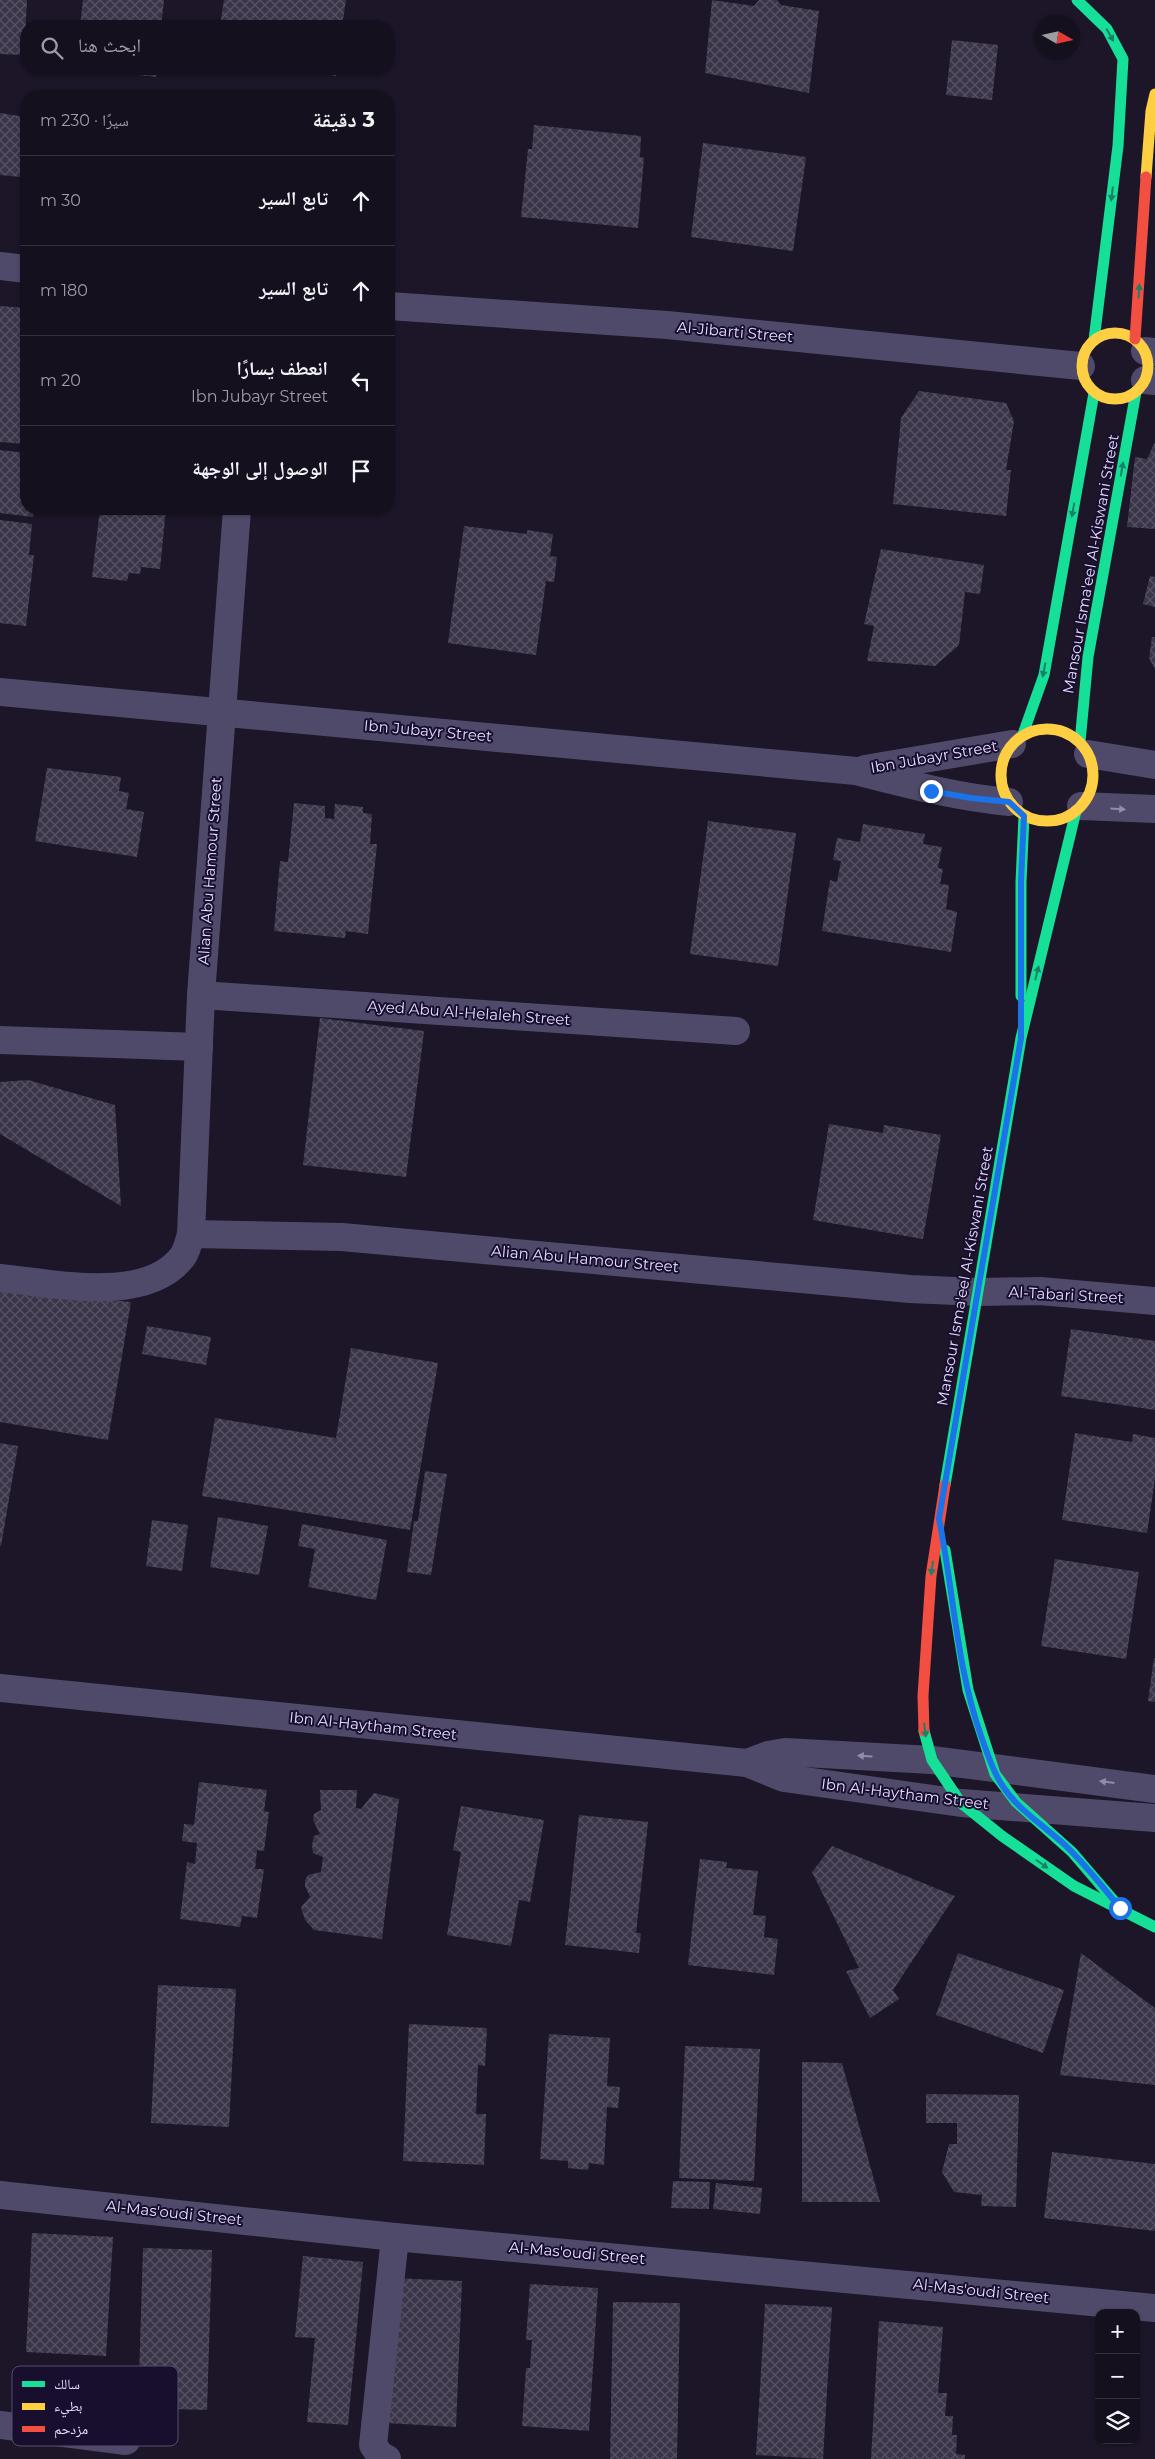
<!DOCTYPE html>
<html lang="ar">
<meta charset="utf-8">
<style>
body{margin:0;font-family:Montserrat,"Noto Naskh Arabic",sans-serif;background:#1e1927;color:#f1f3f6;direction:rtl}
.controls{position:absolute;right:15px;bottom:15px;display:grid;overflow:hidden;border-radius:10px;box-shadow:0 1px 4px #0004}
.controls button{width:45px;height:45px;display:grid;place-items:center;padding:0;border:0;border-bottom:1px solid #34303c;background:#15101e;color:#f1f3f6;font:25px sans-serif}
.compass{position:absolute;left:1035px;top:15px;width:45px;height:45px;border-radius:50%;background:#15101e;box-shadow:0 1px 4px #0004;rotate:99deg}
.stop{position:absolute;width:15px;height:15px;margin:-11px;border:4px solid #1a73e8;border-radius:50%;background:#fff}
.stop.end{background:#1a73e8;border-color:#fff;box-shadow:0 1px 5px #0008}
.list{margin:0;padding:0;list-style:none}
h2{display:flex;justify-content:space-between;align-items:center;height:65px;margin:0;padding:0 20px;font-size:21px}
h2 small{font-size:16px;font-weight:400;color:#9d9da4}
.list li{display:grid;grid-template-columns:32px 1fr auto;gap:15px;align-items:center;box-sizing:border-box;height:90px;padding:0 20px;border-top:1px solid #34303c}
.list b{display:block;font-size:19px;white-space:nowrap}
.list p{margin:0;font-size:16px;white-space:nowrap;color:#9d9da4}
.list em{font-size:16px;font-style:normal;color:#9d9da4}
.icon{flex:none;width:28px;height:28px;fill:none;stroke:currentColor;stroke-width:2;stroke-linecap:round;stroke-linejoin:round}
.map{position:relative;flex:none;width:1155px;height:2459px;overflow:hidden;direction:ltr}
.search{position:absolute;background:#15101e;box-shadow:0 1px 4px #0004;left:20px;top:20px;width:375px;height:55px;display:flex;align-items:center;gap:12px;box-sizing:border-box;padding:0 18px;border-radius:20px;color:#9d9da4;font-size:19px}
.panel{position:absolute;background:#15101e;box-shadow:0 1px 4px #0004;left:20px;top:90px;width:375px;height:425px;border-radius:20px;direction:rtl}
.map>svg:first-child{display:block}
.building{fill:url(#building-cross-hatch)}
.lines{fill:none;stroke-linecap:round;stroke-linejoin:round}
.street{stroke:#4f4a69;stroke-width:28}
.fast{stroke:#16e098;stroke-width:11}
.slow{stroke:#ffcf43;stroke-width:11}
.jam{stroke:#f24e42;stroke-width:11}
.oneway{fill:#178269}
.oneway2{fill:#928cac}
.route{stroke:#1a73e8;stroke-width:6}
.labels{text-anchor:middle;stroke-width:4;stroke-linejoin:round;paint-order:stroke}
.street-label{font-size:15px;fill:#e5ddff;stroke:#180f2f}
.key{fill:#180f2f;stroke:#564d6d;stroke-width:1}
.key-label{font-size:14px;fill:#e5ddff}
</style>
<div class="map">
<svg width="1155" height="2459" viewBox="0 0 1155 2459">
<defs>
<pattern id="building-cross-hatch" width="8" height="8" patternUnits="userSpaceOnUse" patternTransform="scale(1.25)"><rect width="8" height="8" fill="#3b3549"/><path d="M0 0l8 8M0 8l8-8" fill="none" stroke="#575264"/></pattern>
</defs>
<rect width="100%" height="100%" fill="#1c1628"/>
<g class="building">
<polygon points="0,0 27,0 24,55 0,54"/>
<polygon points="83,0 164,0 161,26 80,26"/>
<polygon points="224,0 346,0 342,26 220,26"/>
<polygon points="712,0 754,6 759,0 777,0 781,5 819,11 809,93 705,73"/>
<polygon points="952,40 998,45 992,100 946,95"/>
<polygon points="85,69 157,69 156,77"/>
<polygon points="293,69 337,69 336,76"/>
<polygon points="0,113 26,117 21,177 0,175"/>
<polygon points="534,125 641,136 640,157 644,158 638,228 521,217 528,149 532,149"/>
<polygon points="703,143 806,157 793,251 691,237"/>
<polygon points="0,306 26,308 26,444 0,442"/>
<polygon points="919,391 1006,403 1014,421 1006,470 1011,470 1006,516 893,504 901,418"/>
<polygon points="1155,442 1155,529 1127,527 1135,457 1147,459"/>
<polygon points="0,450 26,453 26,509 34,509 33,517 0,513"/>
<polygon points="100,509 166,509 160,569 141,567 140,574 129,573 127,581 92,577"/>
<polygon points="0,520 32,524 29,555 34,555 26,626 0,623"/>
<polygon points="464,526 527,534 527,530 553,534 550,556 557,557 554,582 546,581 536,655 448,643"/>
<polygon points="881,549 984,565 980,594 965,592 959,645 935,666 867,661 874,626 864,624"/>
<polygon points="1150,576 1155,577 1155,607 1143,604"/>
<polygon points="1152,637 1155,637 1155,669 1149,658"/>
<polygon points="47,768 121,777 119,791 129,793 126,809 144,812 137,857 35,841"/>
<polygon points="294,803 325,806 325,818 334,819 335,804 363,807 363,813 372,814 370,844 377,844 368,934 346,931 345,938 274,931 280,861 288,862"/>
<polygon points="708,821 796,833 778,966 690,954"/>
<polygon points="863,824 925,834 923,844 942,847 938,868 943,869 940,884 949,885 946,909 957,912 951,952 822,931 830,880 837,882 841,861 833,860 837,838 860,842"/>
<polygon points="320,1018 424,1031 406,1177 303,1165"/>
<polygon points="28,1080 115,1105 121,1206 0,1134 0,1082"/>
<polygon points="829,1124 883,1133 884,1125 941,1135 923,1239 813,1220"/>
<polygon points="0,1289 131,1302 108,1440 0,1422"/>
<polygon points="147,1326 211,1337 206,1365 142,1354"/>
<polygon points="1071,1329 1155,1341 1155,1410 1061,1396"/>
<polygon points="351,1348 438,1363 410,1530 202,1496 215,1418 336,1438"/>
<polygon points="1075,1433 1132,1442 1133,1434 1155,1438 1155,1479 1147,1533 1062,1520"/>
<polygon points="0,1443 18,1446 1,1546 0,1546"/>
<polygon points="425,1471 447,1474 431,1575 407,1572 414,1521 418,1521"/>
<polygon points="218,1517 268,1526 259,1575 210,1567"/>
<polygon points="152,1520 188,1525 182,1571 146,1566"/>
<polygon points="302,1524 387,1540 376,1600 308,1587 315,1549 298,1546"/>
<polygon points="1055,1559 1139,1572 1126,1659 1041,1646"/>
<polygon points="1154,1658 1155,1658 1155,1702 1148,1701"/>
<polygon points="199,1782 267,1790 264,1811 269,1812 264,1851 257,1850 255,1869 264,1869 257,1918 242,1916 240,1927 180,1919 187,1862 195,1864 197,1843 182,1841 184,1824 194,1825"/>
<polygon points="320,1790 357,1790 356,1808 361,1809 374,1793 399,1799 382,1939 314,1930 305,1920 301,1907 310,1897 305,1886 305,1880 308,1875 321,1872 323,1857 313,1853 312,1845 314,1836 320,1834 313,1820 314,1814 321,1810"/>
<polygon points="461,1806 544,1820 530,1902 519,1900 511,1946 447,1935 461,1852 453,1850"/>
<polygon points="579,1815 648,1822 636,1933 641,1933 639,1953 565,1945"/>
<polygon points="832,1846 955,1896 893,1990 899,1999 870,2018 846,1971 859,1968 812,1872"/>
<polygon points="700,1859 727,1862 726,1868 758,1871 753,1915 766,1916 764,1937 778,1939 774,1975 688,1965"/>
<polygon points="958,1953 1064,1990 1043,2053 936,2015"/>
<polygon points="1081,1953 1155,2008 1155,2085 1060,2075"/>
<polygon points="158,1985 236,1989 229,2127 151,2123"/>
<polygon points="409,2024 487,2028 485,2066 478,2065 476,2114 486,2114 484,2165 403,2161"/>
<polygon points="549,2034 610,2038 607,2086 620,2087 618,2108 607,2107 604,2165 589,2163 588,2170 568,2168 568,2161 540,2159"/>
<polygon points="685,2046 760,2049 754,2181 679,2178"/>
<polygon points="802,2062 842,2063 880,2202 802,2202"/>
<polygon points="926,2094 1019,2095 1016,2207 981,2206 982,2195 954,2192 942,2172 949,2144 957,2144 957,2123 926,2123"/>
<polygon points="1052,2152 1155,2164 1155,2231 1044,2218"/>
<polygon points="673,2181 710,2182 709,2209 671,2208"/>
<polygon points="716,2183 762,2188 760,2214 713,2209"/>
<polygon points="32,2233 113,2237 106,2356 26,2352"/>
<polygon points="143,2248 212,2250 207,2410 138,2408"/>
<polygon points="303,2256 363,2262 348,2425 307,2422 315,2338 295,2337"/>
<polygon points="393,2278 462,2281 456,2427 386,2423"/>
<polygon points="530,2284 598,2288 589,2431 522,2426 526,2368 530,2368 532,2340 526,2340"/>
<polygon points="613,2302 680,2303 677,2459 610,2459"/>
<polygon points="765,2304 832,2307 823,2459 756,2455"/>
<polygon points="879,2321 943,2327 938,2393 947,2393 945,2416 953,2416 952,2435 957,2435 956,2454 965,2455 965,2459 871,2459"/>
</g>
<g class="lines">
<g class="street">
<polyline points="0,266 26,269"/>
<polyline points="389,306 667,325 1081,366"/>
<polyline points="1145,351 1155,352"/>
<polyline points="1145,380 1155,381"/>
<path d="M0 692 856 771C907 784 956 797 1009 802"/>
<polyline points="1088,754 1155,765"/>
<polyline points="865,769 1012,744"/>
<polyline points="1081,806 1155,809"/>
<polyline points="201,995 736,1031"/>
<polyline points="0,1040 199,1047"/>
<polyline points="191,1234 342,1237 910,1289 978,1292 1040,1291 1155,1301"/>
<path d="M0 1278C53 1283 147 1305 183 1256 187 1250 189 1241 191 1234L201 995 237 509"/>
<polyline points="0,1688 747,1763 784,1778 961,1803 1155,1818"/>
<polyline points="747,1763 768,1755 785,1752 932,1760 1155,1789"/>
<polyline points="0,2195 395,2237 1155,2308"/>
<polyline points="0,2425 126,2441"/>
<polyline points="387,2459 380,2455 373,2445 395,2237"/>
</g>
<g class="fast">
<polyline points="1077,0 1107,29 1123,59 1118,146 1094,340"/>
<polyline points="1023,734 1044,675 1094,393"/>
<polyline points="1080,742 1088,657 1136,392"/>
<polyline points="1021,996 1021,882 1024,816"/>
<polyline points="945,1485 1021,1038 1076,811"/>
<polyline points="945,1550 968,1690 995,1774 1016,1802 1072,1852 1115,1902"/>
<polyline points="924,1731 932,1760 961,1803 1002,1836 1074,1886 1155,1927"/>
</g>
<g class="slow">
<polyline points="1146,177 1151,111 1155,94"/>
<circle cx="1115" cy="366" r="33"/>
<circle cx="1047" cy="775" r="46"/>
</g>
<g class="jam">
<polyline points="1135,339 1146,177"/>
<polyline points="924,1731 923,1696 931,1576 945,1485"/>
</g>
</g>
<defs><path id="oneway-solid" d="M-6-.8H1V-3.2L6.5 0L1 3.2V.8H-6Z" transform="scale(1.25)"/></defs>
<g class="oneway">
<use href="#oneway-solid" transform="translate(1110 35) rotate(61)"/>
<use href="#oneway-solid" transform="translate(1112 194) rotate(97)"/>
<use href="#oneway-solid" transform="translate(1139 291) rotate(-86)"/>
<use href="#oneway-solid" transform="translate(1122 469) rotate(-80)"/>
<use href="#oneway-solid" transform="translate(1073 510) rotate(100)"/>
<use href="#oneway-solid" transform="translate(1044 670) rotate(101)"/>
<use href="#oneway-solid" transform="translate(1037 973) rotate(-76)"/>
<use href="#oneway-solid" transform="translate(932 1568) rotate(98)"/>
<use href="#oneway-solid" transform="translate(925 1730) rotate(82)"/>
<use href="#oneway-solid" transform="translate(1042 1864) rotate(35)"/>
</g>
<g class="oneway2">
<use href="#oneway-solid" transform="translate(1118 809) rotate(4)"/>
<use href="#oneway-solid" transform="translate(865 1756) rotate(-177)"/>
<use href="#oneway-solid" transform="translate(1107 1782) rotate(-173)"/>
</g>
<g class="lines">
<path class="route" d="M931 791 971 798 1009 802 1024 816 1021 882V1038L939 1519C954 1593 956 1664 981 1736 987 1752 992 1770 1002 1785 1018 1810 1043 1825 1065 1845 1085 1864 1102 1886 1120 1908"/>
</g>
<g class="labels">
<g class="street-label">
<text transform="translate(735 332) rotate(5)" y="5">Al-Jibarti Street</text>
<text transform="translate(1091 564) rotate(-80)" y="5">Mansour Isma'eel Al-Kiswani Street</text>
<text transform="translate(428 731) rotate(5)" y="5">Ibn Jubayr Street</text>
<text transform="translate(934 757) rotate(-10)" y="5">Ibn Jubayr Street</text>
<text transform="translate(210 871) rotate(-86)" y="5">Alian Abu Hamour Street</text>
<text transform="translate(469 1013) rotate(4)" y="5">Ayed Abu Al-Helaleh Street</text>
<text transform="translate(585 1259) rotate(5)" y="5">Alian Abu Hamour Street</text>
<text transform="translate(965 1276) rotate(-80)" y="5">Mansour Isma'eel Al-Kiswani Street</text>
<text transform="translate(1066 1295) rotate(3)" y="5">Al-Tabari Street</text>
<text transform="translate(373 1726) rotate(6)" y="5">Ibn Al-Haytham Street</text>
<text transform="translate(905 1794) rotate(7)" y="5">Ibn Al-Haytham Street</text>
<text transform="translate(174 2213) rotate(6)" y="5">Al-Mas'oudi Street</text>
<text transform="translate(577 2253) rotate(5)" y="5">Al-Mas'oudi Street</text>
<text transform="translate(981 2291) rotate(6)" y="5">Al-Mas'oudi Street</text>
</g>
</g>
<rect x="12" y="2366" width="166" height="80" rx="8" class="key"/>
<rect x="22" y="2381" width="23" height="6" fill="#16e098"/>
<rect x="22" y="2403" width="23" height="7" fill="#ffcf43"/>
<rect x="22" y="2426" width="23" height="6" fill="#f24e42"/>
<g class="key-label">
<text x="54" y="2389">سالك</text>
<text x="54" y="2411">بطيء</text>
<text x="54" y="2434">مزدحم</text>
</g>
</svg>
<div class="controls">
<button>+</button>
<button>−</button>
<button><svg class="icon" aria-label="layers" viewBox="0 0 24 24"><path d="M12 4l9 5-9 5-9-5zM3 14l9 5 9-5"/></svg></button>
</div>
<svg class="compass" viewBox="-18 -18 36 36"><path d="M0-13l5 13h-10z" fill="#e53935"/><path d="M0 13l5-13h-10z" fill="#9d9da4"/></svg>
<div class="stop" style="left:1120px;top:1908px"></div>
<div class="stop end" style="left:931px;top:791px"></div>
<div class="search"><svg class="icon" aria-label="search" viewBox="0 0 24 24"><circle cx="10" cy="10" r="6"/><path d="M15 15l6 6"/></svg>ابحث هنا</div>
<section class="panel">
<h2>3 دقيقة<small>سيرًا · 230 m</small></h2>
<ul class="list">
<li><svg class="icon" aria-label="ahead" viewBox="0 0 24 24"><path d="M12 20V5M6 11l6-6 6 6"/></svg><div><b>تابع السير</b></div><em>30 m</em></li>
<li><svg class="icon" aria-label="ahead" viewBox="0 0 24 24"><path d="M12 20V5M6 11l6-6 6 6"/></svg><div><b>تابع السير</b></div><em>180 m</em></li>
<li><svg class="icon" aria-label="left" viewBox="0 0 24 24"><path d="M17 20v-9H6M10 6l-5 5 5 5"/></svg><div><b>انعطف يسارًا</b><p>Ibn Jubayr Street</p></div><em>20 m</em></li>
<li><svg class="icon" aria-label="arrive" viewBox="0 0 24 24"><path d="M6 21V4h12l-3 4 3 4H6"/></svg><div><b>الوصول إلى الوجهة</b></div></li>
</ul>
</section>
</div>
